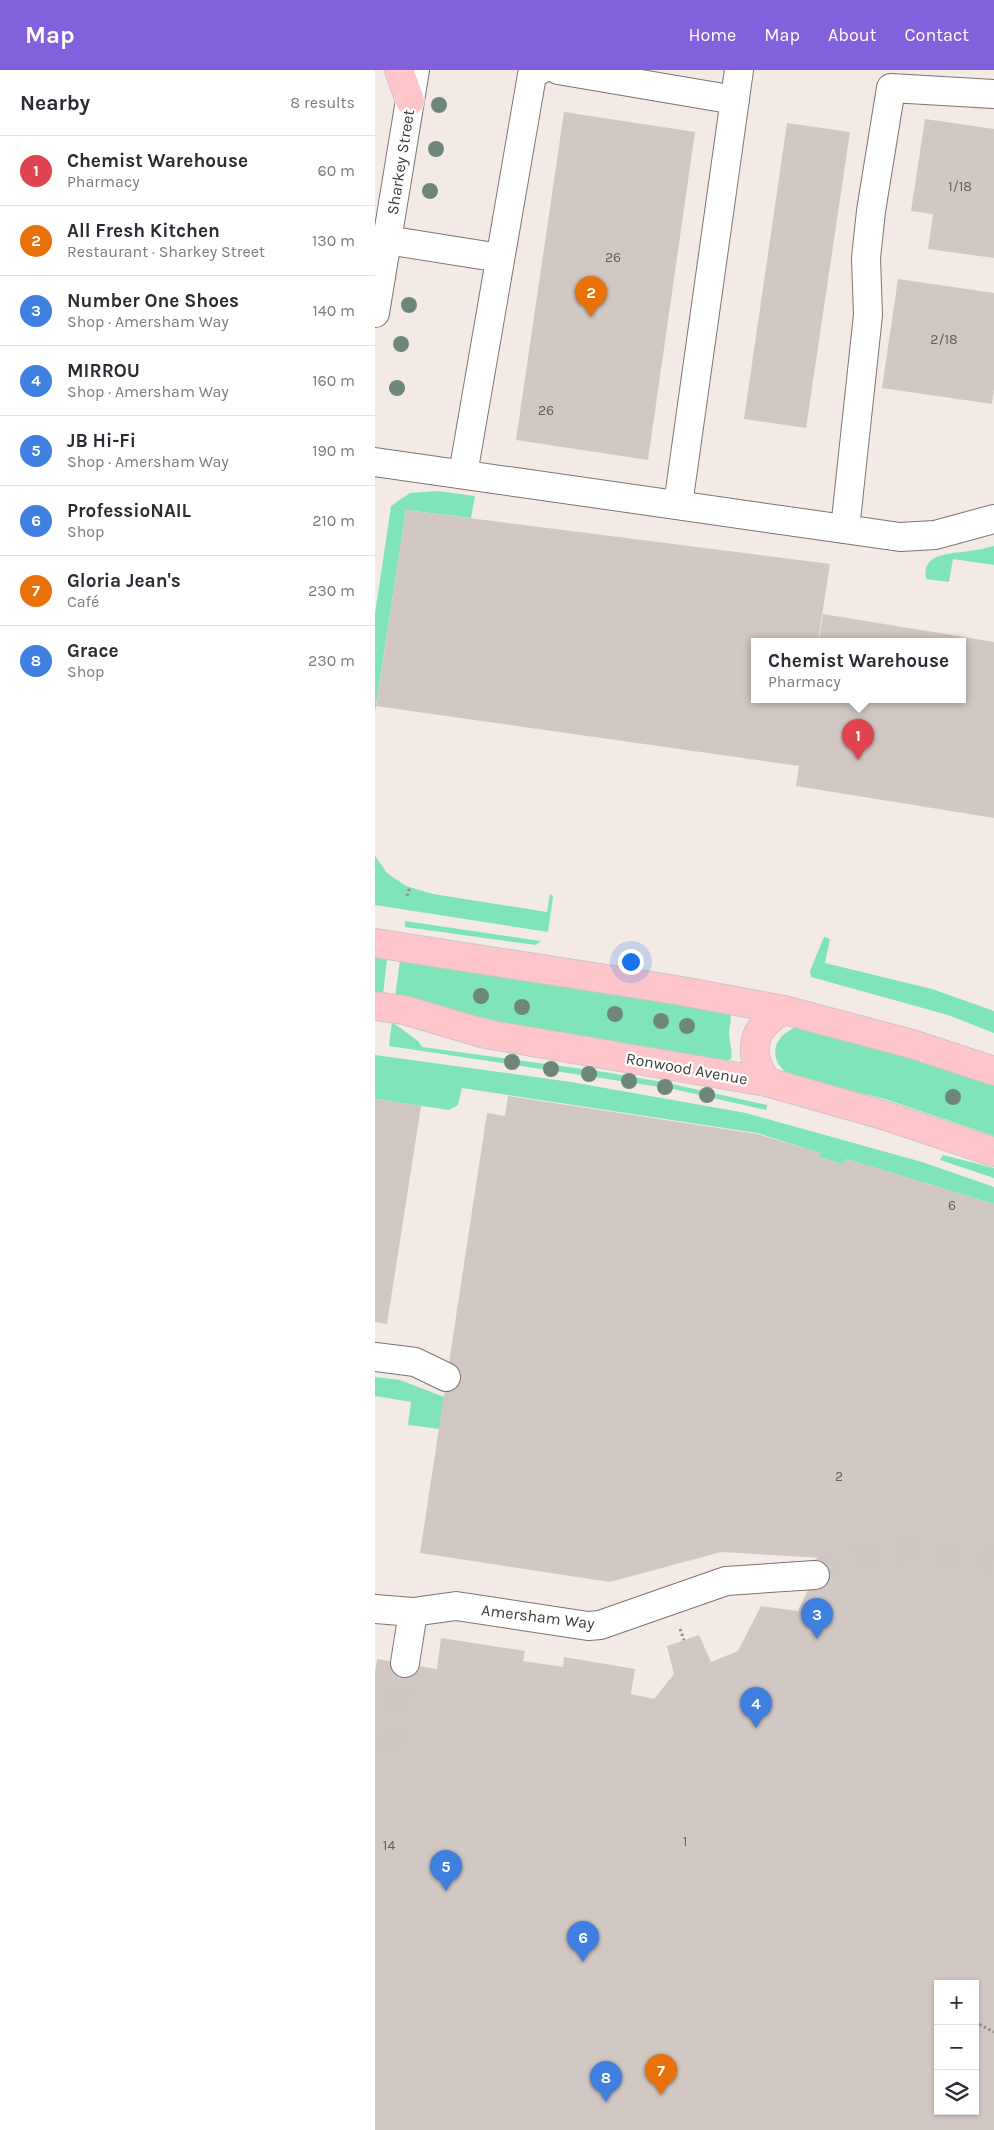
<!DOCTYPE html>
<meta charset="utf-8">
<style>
body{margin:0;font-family:Karla,sans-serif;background:#f7f7f7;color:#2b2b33}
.controls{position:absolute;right:15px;bottom:15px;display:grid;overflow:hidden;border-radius:0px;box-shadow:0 1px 4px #0004}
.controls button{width:45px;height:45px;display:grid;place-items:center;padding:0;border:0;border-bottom:1px solid #e1e1e2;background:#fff;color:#2b2b33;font:25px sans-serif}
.you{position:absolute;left:255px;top:891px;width:18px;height:18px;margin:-12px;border:4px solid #fff;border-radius:50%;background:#1a73e8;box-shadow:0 0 0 8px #1a73e833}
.badge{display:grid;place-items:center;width:32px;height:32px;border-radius:50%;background:#8461dc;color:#fff;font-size:16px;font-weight:700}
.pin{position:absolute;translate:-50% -41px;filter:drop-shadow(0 1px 2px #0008)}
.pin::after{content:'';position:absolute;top:26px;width:18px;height:15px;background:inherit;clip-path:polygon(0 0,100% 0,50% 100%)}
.popup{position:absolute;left:376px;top:568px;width:215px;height:65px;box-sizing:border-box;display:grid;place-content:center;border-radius:0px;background:#fff;filter:drop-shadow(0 1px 4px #0005);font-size:16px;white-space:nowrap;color:#7c7c81}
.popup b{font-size:19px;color:#2b2b33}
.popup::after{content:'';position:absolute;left:50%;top:100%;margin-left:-10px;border:10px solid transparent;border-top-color:#fff}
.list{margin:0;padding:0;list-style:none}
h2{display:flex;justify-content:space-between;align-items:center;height:65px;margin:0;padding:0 20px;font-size:21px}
h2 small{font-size:16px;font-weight:400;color:#7c7c81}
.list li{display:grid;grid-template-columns:32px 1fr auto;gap:15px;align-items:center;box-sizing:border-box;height:70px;padding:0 20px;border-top:1px solid #e1e1e2}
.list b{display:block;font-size:19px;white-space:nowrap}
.list p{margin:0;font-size:16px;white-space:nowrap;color:#7c7c81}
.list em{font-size:16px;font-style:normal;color:#7c7c81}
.icon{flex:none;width:28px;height:28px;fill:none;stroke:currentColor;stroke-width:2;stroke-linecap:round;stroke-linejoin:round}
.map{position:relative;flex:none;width:619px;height:2060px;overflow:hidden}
header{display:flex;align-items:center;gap:30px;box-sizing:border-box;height:70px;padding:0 25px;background:#8461dc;color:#fff}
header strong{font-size:24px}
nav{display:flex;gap:28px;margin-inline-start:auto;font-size:18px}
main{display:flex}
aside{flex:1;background:#fff}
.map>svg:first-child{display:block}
.green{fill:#7fe4b8}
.building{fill:#d1c8c3;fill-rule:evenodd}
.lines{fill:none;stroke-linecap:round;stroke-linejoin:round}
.minor-tunnel{stroke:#cfc7c2;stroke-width:28;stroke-dasharray:28 14;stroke-linecap:butt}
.minor-casing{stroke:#7c7470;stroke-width:30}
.major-casing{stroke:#c9c8c7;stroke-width:30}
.path{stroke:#96908d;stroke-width:3;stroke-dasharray:2.5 2.5;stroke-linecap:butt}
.minor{stroke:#fff;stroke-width:28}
.major{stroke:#fec5cb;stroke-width:28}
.tree{fill:#6f867a}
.labels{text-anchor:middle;stroke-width:4.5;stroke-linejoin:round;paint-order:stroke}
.number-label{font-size:14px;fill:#635e5b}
.street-label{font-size:16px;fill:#3e3a38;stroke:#fff}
</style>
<header>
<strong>Map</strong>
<nav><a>Home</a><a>Map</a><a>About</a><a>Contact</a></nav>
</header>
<main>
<aside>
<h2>Nearby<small>8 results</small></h2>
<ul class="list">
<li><span class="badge" style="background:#e0444e">1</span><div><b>Chemist Warehouse</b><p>Pharmacy</p></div><em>60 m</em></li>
<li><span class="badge" style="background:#e8710a">2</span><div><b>All Fresh Kitchen</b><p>Restaurant · Sharkey Street</p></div><em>130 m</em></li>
<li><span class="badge" style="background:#3f7fe0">3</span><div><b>Number One Shoes</b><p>Shop · Amersham Way</p></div><em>140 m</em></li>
<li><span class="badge" style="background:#3f7fe0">4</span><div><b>MIRROU</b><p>Shop · Amersham Way</p></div><em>160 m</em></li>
<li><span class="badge" style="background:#3f7fe0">5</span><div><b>JB Hi-Fi</b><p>Shop · Amersham Way</p></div><em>190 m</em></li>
<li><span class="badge" style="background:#3f7fe0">6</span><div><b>ProfessioNAIL</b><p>Shop</p></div><em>210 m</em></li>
<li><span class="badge" style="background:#e8710a">7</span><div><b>Gloria Jean's</b><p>Café</p></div><em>230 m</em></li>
<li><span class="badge" style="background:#3f7fe0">8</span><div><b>Grace</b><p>Shop</p></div><em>230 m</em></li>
</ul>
</aside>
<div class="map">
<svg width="619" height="2060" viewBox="0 0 619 2060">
<rect width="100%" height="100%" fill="#f3eae5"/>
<g class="green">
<polygon points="63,421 100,426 96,448 31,440 0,641 0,544 16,436 35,423"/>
<path d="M619 476V495L578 489 574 512 551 509C546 482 576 484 595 481 603 480 611 478 619 476Z"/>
<polygon points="0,786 12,803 31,816 58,824 172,842 175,823 178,827 173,862 0,835"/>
<polygon points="30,851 166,871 161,875 30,857"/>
<polygon points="449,867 455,869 450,893 557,919 619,941 619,963 573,945 436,907 435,901"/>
<polygon points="0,887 12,889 8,925 0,924"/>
<path d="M25 890 263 926 354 943C358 949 354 956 354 963 354 972 358 980 356 989L350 991 144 956 20 927Z"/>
<polygon points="17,952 43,971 47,977 229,1002 287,1012 392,1035 391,1040 298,1019 14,976"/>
<path d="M419 958H429L574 998 619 1015V1066L510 1029 416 1006C394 992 395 969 419 958Z"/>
<polygon points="0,985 196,1012 371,1043 547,1092 619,1117 619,1134 471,1089 469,1095 444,1087 445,1083 382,1063 87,1018 83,1035 74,1040 0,1029"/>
<polygon points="568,1085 619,1098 619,1108 565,1090"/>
<polygon points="0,1307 25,1310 69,1327 65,1359 33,1355 36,1332 0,1326"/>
</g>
<g class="building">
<polygon points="189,42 320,62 273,390 141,370"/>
<polygon points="550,49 619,59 619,188 553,179 558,144 536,141"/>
<polygon points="412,53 475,62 431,358 369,349"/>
<polygon points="523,209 619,223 619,319 617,334 507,318"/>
<polygon points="31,440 455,494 443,571 379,571 379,629 587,629 587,571 444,571 448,544 619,572 619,748 421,716 424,696 1,636"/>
<path d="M133 1026 382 1064 446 1083 444 1087 469 1095 471 1089 619 1134V2060H0V1603L2 1589 62 1599 66 1568 150 1581 148 1591 188 1597 189 1587 260 1599 256 1624 279 1629 299 1604 292 1576 324 1565 336 1592 363 1581 386 1536 423 1541 448 1488 346 1482 235 1512 45 1483 112 1043 130 1046ZM563 1914H600V2041H563Z"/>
<polygon points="0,1029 46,1036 12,1254 0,1252"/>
</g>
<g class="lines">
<g class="minor-tunnel">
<polyline points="440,1505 483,1485 545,1480 619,1491"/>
<polyline points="15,1686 30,1593"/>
</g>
<g class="minor-casing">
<g id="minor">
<polyline points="183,0 360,30"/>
<polyline points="12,170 125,188"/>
<polyline points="0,243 40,0"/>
<polyline points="0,392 525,467 560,465 619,449"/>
<polyline points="88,404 157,5 165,0"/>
<polyline points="303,435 364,0"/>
<polyline points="470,459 493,245 491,188 496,141 516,18 619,24"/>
<polyline points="0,1287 40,1292 71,1307"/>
<polyline points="0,1539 38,1542 81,1536 213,1556 225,1555 351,1511 440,1505"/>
<polyline points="30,1593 38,1542"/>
</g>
</g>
<g class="major-casing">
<g id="major">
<polyline points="24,0 35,31"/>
<polyline points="0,873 301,920 409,940 537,974 619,1001"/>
<polyline points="0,936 29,940 111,964 392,1012 508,1045 619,1082"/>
<path d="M392 1012C371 982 377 957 409 940"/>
</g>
</g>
<g class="path">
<polyline points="32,826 35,817"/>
<polyline points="305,1559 309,1570"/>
<polyline points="562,1931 563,1932"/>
<polyline points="600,1952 619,1962"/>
</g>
<use href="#minor" class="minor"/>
<use href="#major" class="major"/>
</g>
<g class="tree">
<circle cx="64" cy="35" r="8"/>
<circle cx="61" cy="79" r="8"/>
<circle cx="55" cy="121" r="8"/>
<circle cx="34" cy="235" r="8"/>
<circle cx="26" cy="274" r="8"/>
<circle cx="22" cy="318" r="8"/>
<circle cx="106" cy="926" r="8"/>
<circle cx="147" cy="937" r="8"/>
<circle cx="240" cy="944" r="8"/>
<circle cx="286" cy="951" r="8"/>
<circle cx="312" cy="956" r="8"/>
<circle cx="137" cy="992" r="8"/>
<circle cx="176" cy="999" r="8"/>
<circle cx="214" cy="1004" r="8"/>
<circle cx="254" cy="1011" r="8"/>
<circle cx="290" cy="1017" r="8"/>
<circle cx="332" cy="1025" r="8"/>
<circle cx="578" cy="1027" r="8"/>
</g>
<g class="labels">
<g class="number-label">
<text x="585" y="121">1/18</text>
<text x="238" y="192">26</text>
<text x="569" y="274">2/18</text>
<text x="171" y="345">26</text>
<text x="577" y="1140">6</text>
<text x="464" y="1411">2</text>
<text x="310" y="1776">1</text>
<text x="14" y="1780">14</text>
</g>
<g class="street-label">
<text transform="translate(25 92) rotate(-81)" y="6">Sharkey Street</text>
<text transform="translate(312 998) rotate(10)" y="6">Ronwood Avenue</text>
<text transform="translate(163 1546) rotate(7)" y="6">Amersham Way</text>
</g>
</g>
</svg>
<div class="controls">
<button>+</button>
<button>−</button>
<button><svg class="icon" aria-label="layers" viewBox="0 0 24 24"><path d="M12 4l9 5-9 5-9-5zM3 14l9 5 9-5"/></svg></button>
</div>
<div class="you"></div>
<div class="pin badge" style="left:483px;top:690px;background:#e0444e">1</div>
<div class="popup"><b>Chemist Warehouse</b>Pharmacy</div>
<div class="pin badge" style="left:216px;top:247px;background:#e8710a">2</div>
<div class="pin badge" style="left:442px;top:1569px;background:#3f7fe0">3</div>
<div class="pin badge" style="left:381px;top:1658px;background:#3f7fe0">4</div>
<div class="pin badge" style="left:71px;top:1821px;background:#3f7fe0">5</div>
<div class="pin badge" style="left:208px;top:1892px;background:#3f7fe0">6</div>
<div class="pin badge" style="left:286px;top:2025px;background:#e8710a">7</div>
<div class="pin badge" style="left:231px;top:2032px;background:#3f7fe0">8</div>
</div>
</main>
